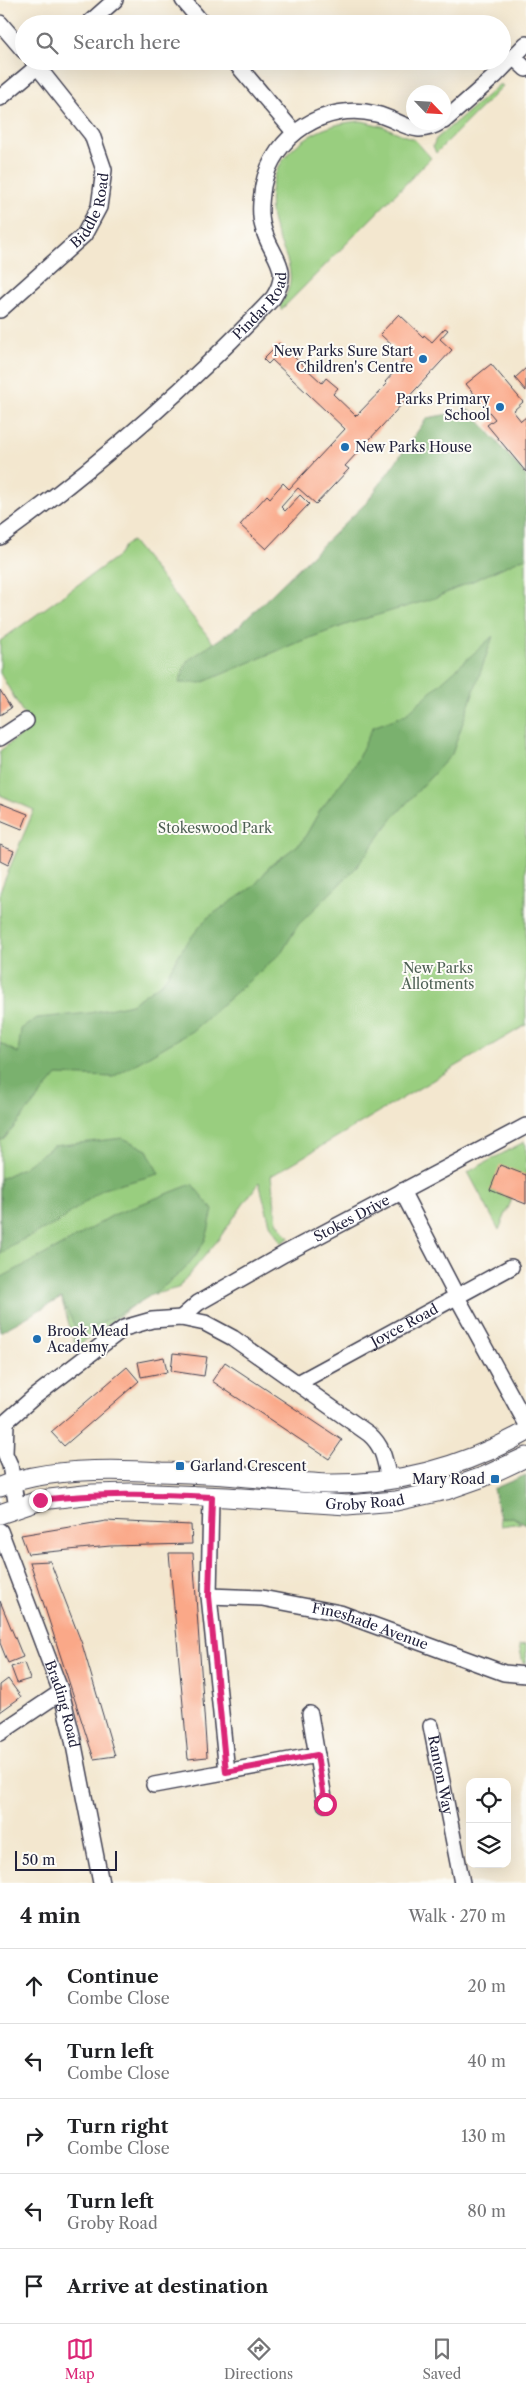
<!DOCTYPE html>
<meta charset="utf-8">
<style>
body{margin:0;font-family:"Libre Caslon Text",serif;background:#f6f6f6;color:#202124}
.controls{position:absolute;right:15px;bottom:15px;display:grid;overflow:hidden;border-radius:10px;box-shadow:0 5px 20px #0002}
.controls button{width:45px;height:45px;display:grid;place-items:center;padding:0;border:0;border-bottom:1px solid #e0e0e0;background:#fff;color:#202124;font:25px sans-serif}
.compass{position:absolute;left:406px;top:85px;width:45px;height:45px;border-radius:50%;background:#fff;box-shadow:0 5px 20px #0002;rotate:115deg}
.scale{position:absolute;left:15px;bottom:12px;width:102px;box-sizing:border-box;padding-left:5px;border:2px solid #22223b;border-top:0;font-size:14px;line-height:18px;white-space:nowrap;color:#22223b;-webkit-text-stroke:4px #fdfcf7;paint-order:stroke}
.stop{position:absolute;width:15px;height:15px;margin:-11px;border:4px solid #db2777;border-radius:50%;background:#fff}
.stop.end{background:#db2777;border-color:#fff;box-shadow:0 1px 5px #0008}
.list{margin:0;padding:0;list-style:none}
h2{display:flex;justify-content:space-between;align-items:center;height:65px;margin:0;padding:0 20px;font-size:21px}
h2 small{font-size:16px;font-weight:400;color:#757577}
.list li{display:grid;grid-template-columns:32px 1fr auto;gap:15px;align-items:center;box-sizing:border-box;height:75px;padding:0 20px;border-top:1px solid #e0e0e0}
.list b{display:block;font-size:19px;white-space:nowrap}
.list p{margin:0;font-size:16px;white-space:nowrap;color:#757577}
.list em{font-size:16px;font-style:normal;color:#757577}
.icon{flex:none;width:28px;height:28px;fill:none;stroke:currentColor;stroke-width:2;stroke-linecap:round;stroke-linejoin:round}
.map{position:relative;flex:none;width:526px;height:1883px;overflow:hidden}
.search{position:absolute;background:#fff;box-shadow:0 5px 20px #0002;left:15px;right:15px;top:15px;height:55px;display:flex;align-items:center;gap:12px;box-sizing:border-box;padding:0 18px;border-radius:28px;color:#757577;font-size:19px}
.sheet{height:440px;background:#fff}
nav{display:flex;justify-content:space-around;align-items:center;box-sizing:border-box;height:70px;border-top:1px solid #e0e0e0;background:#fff;font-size:14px;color:#757577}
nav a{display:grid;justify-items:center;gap:2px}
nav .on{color:#db2777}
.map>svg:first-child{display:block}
.green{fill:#99ce7f;stroke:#5e785d}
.forest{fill:#7ab16e;stroke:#4e6a54}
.building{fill:#faa888}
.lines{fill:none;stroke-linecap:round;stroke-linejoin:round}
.minor-casing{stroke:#414051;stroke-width:18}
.major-casing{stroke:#414051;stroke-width:21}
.minor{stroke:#fff;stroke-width:15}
.major{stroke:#fff;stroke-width:19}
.route{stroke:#db2777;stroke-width:6}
.poi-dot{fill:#1f6fb2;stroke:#fdfcf7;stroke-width:2}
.labels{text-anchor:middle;stroke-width:4;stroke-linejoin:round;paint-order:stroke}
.street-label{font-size:14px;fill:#22223b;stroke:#fdfcf7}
.poi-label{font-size:14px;fill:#22223b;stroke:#fdfcf7;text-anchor:end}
.park-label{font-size:14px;fill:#4c5e53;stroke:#fdfcf7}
</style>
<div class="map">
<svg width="526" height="1883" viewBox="0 0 526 1883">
<rect width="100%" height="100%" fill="#fdfcf7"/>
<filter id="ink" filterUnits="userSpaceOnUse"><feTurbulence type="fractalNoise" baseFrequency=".02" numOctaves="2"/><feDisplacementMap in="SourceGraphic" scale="10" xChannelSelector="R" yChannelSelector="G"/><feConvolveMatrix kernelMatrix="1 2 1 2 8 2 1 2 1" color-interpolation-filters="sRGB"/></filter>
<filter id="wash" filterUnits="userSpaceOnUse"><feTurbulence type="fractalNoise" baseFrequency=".0096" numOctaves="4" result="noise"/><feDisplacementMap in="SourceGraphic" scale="20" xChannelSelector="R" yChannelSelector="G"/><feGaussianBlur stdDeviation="1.12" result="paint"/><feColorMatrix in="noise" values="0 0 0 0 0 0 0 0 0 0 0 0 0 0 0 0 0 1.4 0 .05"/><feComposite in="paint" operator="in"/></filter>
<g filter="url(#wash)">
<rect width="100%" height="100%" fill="#f3e7cf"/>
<g class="green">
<polygon points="500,84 503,86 436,153 433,146 436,139"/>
<path d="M362 121 382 126 415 140 431 158 281 310 280 305C306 270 275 248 271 212 264 157 312 123 362 121Z"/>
<polygon points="132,541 215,645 526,556 526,1025 271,1176 277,1221 289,1238 281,1243 270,1224 259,1182 218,1240 178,1288 147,1296 76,1347 61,1298 0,1331 0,891 34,810 0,795 0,751 29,728 23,713 0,673 0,641 119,555 124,546"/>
<polygon points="524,1142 526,1145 526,1175 491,1190 512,1199 499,1230 468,1172"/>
<polygon points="513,1517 521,1523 501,1526 500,1518"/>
<polygon points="526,1644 526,1663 523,1663 519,1645"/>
</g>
<g class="forest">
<polygon points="470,410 526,476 526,557 435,598 351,623 296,643 201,683 179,683 187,661 239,626 367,502 427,418"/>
<polygon points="493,636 452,754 392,819 356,868 298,925 282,952 192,1031 113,1077 57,1075 5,1138 0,1141 0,1043 18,1053 21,1029 37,1018 90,1013 131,1004 163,982 184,946 207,918 254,886 271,865 302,842 319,812 354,766 373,727 405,715"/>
<polygon points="123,1138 147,1150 159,1174 103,1189 57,1223 12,1245 0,1254 0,1179 23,1168 53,1146"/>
<path d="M192 1184 213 1210C210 1220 209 1232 205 1240 181 1288 123 1310 79 1335L61 1298 0 1332V1278L70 1241 113 1215Z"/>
<polygon points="526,1475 526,1524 513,1517 500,1518 493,1489"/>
</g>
<g id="blocks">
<g class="building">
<polygon points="399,314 423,337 424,335 432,342 445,328 448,330 440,339 452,350 345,466 349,469 316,504 298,488 281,507 285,511 300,495 309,504 266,549 240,525 267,495 270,498 283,483 289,489 345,429 272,360 268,364 263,359 279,343 322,383 326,378 338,388 333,394 356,416 387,384 385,382 402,363 404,352 402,351 400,353 380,334"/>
<polygon points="491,364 523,402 513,411 521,421 526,417 526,472 487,425 495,419 466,384"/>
<polygon points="526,368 526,391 515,378"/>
<polygon points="0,690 11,708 0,715"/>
<polygon points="0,803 28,814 22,829 0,820"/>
<polygon points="0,845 14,851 8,865 0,861"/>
<polygon points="500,1165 526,1175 526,1204 490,1190"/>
<polygon points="173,1353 207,1357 204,1376 171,1371"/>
<polygon points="164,1357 167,1372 141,1377 138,1362"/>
<polygon points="225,1362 342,1440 329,1459 212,1381"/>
<polygon points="127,1367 139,1381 64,1446 51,1432"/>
<polygon points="106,1521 191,1525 192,1544 110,1546 28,1554 21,1535"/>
<polygon points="169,1553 193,1553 207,1757 188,1759"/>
<polygon points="50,1561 82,1644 115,1756 94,1759 30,1562"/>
<polygon points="0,1601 23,1657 8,1663 0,1643"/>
<polygon points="24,1663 30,1679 17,1683 11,1667"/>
<polygon points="8,1679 21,1697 0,1712 0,1685"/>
</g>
</g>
</g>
<g filter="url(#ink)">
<use href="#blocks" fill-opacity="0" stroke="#414051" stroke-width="1"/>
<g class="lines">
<g class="minor-casing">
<g id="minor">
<polyline points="183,0 203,24"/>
<polyline points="0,23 24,51"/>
<polyline points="88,24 115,0"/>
<polyline points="513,57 526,69"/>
<polyline points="234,61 294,132"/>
<polyline points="0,98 44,61"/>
<polyline points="444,121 495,76 526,44"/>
<path id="s1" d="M0 310 84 235 99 207 104 170 92 135 33 61"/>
<path id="s2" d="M0 537C98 466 190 386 273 298 294 267 269 255 263 227 259 214 261 199 263 186 273 135 326 101 376 114 402 120 414 139 441 122"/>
<polyline points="0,738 26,721"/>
<polyline points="402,1191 457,1297 526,1423"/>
<path id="s3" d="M181 1318 198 1303 284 1254 526 1126"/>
<path id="s4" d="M298 1383 511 1267"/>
<polyline points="6,1422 5,1454 10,1465 17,1508"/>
<path d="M0 1427 34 1397 124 1328 152 1320 181 1318 205 1323 233 1338 369 1434C384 1447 385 1462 389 1480"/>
<polyline points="211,1497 209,1596 227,1772"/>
<path id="s5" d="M0 1531 61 1692 72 1735 101 1883"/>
<path id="s6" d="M209 1596 262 1598 340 1613 504 1673 526 1675"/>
<polyline points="310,1714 325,1804"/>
<path id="s7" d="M431 1726 462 1883"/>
<polyline points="0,1733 61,1692"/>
<polyline points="154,1785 317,1755"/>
</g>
</g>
<g class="major-casing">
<g id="major">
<path d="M0 1487C44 1468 113 1469 161 1472 190 1473 219 1474 248 1477 274 1479 301 1483 327 1484 397 1485 465 1466 526 1432"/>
<path id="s8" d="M0 1514 41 1500 93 1494 131 1493 226 1497 347 1505 396 1501 446 1490 483 1477 526 1457"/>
</g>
</g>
<use href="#minor" class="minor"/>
<use href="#major" class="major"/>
</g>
</g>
<g class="lines" filter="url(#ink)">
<path class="route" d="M40 1500C101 1493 151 1494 212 1497L209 1596 226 1772 317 1755 325 1804"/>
</g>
<g class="poi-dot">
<circle cx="423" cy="359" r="5"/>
<circle cx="500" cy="407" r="5"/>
<circle cx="345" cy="447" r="5"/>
<circle cx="37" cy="1339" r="5"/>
<rect x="175" y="1461" width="10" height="10" rx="2.5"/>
<rect x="490" y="1474" width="10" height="10" rx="2.5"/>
</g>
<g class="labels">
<g class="street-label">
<text dy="5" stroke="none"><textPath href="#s1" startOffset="138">Biddle Road</textPath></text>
<text dy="5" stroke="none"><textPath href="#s2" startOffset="350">Pindar Road</textPath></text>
<text dy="5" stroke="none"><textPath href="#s3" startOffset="198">Stokes Drive</textPath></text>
<text dy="5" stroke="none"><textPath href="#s4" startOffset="121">Joyce Road</textPath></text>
<text dy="5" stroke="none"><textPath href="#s8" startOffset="368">Groby Road</textPath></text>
<text dy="5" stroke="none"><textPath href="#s6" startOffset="165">Fineshade Avenue</textPath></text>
<text dy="5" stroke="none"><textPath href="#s5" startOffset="184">Brading Road</textPath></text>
<text dy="5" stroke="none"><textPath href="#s7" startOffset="50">Ranton Way</textPath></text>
</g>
<g class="poi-label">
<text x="413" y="356">New Parks Sure Start<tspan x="413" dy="16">Children's Centre</tspan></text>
<text x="490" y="404">Parks Primary<tspan x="490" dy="16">School</tspan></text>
<text x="355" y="452" text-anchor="start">New Parks House</text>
<text x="47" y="1336" text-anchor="start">Brook Mead<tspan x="47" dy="16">Academy</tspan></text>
<text x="190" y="1471" text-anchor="start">Garland Crescent</text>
<text x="485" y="1484">Mary Road</text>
</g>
<g class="park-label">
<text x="215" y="833">Stokeswood Park</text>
<text x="438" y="973">New Parks<tspan x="438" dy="16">Allotments</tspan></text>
</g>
</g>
</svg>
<div class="controls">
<button><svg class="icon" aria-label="locate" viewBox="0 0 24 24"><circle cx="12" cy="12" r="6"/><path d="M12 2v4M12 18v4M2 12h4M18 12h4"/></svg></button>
<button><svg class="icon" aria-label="layers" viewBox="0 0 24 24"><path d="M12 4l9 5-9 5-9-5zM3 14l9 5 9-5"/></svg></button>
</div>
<svg class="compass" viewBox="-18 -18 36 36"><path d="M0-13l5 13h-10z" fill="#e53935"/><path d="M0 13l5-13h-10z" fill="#757577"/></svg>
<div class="scale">50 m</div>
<div class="stop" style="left:325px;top:1804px"></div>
<div class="stop end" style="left:40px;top:1500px"></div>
<div class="search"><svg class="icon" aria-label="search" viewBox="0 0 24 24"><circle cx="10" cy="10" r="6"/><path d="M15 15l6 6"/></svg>Search here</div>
</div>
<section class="sheet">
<h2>4 min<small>Walk · 270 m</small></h2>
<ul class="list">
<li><svg class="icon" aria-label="ahead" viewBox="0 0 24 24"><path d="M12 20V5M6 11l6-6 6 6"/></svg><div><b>Continue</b><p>Combe Close</p></div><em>20 m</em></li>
<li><svg class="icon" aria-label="left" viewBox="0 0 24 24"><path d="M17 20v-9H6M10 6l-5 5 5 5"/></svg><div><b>Turn left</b><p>Combe Close</p></div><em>40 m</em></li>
<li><svg class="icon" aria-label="right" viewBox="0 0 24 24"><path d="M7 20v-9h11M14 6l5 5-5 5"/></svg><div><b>Turn right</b><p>Combe Close</p></div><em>130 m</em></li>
<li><svg class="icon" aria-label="left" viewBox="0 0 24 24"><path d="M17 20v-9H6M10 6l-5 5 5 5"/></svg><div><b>Turn left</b><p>Groby Road</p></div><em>80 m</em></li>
<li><svg class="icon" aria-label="arrive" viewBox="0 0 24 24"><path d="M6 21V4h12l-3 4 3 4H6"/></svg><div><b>Arrive at destination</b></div></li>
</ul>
</section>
<nav>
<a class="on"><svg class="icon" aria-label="map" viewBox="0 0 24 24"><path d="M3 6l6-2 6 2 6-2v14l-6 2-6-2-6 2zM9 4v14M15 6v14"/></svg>Map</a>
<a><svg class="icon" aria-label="directions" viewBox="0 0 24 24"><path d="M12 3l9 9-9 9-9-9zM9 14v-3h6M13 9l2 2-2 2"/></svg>Directions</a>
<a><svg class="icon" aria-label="saved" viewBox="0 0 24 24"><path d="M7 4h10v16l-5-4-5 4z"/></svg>Saved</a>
</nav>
